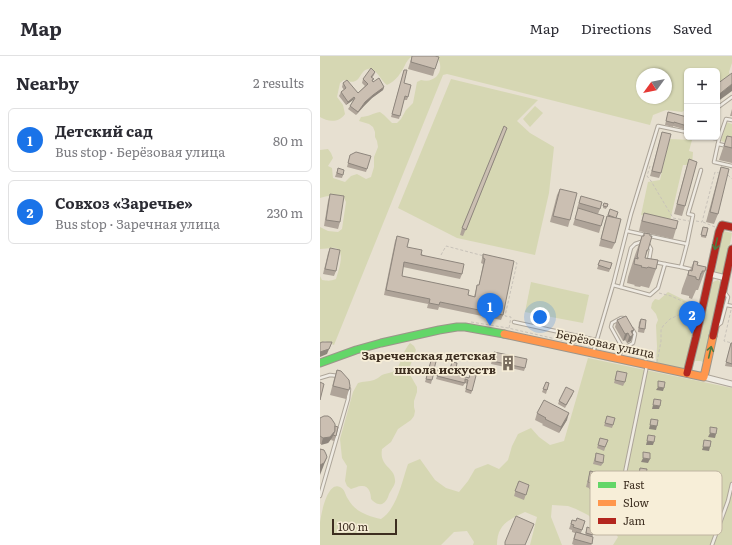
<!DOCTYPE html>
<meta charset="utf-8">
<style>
body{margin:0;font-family:Literata,serif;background:#f7f7f7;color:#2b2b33}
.controls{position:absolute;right:12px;top:12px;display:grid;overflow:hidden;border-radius:6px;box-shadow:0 1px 3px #0004}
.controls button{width:36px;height:36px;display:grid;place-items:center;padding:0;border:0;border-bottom:1px solid #e1e1e2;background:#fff;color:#2b2b33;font:20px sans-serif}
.compass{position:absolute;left:316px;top:12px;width:36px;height:36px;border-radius:50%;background:#fff;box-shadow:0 1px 3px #0004;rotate:237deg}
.scale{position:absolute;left:12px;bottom:10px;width:65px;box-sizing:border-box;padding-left:4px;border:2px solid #3d2e20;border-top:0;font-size:11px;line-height:14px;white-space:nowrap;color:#3d2e20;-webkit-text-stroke:3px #f7eed8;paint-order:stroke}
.you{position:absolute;left:220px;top:261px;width:14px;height:14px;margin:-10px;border:3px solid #fff;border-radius:50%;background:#1a73e8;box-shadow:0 0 0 6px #1a73e833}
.badge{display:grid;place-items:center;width:26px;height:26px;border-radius:50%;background:#1a73e8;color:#fff;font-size:13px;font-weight:700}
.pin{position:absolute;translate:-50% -33px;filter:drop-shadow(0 1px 2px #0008)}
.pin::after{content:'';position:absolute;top:21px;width:14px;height:12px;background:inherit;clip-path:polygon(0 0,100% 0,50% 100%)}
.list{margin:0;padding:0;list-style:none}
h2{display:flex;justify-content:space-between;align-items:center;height:52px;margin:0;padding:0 16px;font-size:17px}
h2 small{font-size:13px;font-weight:400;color:#7c7c81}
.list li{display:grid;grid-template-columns:26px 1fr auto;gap:12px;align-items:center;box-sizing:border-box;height:64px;margin:0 8px 8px;padding:0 8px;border:1px solid #e1e1e2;border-radius:6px}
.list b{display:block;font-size:15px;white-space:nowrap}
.list p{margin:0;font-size:13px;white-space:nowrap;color:#7c7c81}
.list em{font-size:13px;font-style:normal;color:#7c7c81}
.map{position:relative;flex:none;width:412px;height:489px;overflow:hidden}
header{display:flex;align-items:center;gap:24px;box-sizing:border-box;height:56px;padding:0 20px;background:#fff;border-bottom:1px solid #e1e1e2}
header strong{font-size:19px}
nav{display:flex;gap:22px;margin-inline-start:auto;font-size:14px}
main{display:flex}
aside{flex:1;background:#fff}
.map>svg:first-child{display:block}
.green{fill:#d6d7b3;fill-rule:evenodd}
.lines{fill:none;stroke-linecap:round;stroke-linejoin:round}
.lane-casing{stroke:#ada599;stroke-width:4.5}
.street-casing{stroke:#ada599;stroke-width:7}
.fast-casing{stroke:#9c958a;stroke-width:9}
.slow-casing{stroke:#9c958a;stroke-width:9}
.jam-casing{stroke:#9c958a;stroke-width:9}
.path{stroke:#c8c2b9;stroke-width:1;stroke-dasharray:3 2;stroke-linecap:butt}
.lane{stroke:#efebe3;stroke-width:2.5}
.street{stroke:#efebe3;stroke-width:5}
.fast{stroke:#63d668;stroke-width:7}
.slow{stroke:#ff974d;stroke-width:7}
.jam{stroke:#b3261e;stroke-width:7}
.wall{fill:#afa499}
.shaded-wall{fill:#8e867d}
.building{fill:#cbbfb2;stroke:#8e867d}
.oneway{stroke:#4e7a40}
.labels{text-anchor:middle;stroke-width:3.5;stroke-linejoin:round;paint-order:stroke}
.street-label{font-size:12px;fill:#3d2e20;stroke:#f7eed8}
.poi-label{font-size:12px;font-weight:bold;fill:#3d2e20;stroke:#f7eed8;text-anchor:end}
.key{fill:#f7eed8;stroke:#bfb4a1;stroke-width:1}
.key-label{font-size:11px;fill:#3d2e20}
</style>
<header>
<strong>Map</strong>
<nav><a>Map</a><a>Directions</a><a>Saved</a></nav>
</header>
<main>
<aside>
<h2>Nearby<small>2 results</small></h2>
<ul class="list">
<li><span class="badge">1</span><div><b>Детский сад</b><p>Bus stop · Берёзовая улица</p></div><em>80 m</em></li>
<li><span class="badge">2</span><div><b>Совхоз «Заречье»</b><p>Bus stop · Заречная улица</p></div><em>230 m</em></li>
</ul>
</aside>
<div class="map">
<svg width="412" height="489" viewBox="0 0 412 489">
<rect width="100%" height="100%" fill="#e7e0d1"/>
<g class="green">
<path d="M0 0H93C89 2 88 4 86 7 82 16 76 25 67 29 60 24 56 11 48 13 38 15 42 31 24 24L20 27 17 41 23 49 25 58C19 67 8 66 0 61Z"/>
<path d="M97 0H412V7L409 16 410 19 397 29V15H367V52L362 56 346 54 333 59 330 69 127 18 123 19 14 289 5 285 0 287V220L2 224C8 225 11 225 16 223 18 215 26 196 16 192 12 191 5 193 0 193V171L8 175 18 176 22 173 26 146 24 142C14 139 10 139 0 142V94L8 93 11 97 13 102 8 110 12 112 13 122 25 126 31 120 37 118 46 123 51 121 54 111V101L58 91 57 85 55 81V76L53 71 49 68 39 65 41 61C48 61 53 57 60 56L64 59 72 67H77L81 63 86 54 93 47 97 26 101 24C115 28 125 15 118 3ZM322 18H346V42H322Z"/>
<polygon points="131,23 218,44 197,65 210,77 234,91 229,137 215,199 137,182 78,152"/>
<polygon points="215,50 223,57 210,71 203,63"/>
<polygon points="406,66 412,68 412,88 401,85"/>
<polygon points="349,83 372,84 369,95 373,96 372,109 363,109 350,165 321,159 328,126 340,124"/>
<polygon points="403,175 412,177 404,220 395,218"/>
<path d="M398 224 402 228 385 308C382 304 379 305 375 305L392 227 395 225Z"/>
<polygon points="211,226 269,239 263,267 205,256"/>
<polygon points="348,236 380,252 367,314 338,308 336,305 337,291 336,269 338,264 336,258 331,252 332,247 335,243 339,244"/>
<path d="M90 287 94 290 96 294 89 313V317L97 331V336L94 345V351L95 355 94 360 91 364 78 373 71 386 62 393C59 411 75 411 75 424 76 428 71 434 69 438 68 442 66 446 62 448 57 449 54 446 51 443 51 437 49 429 41 430 38 430 35 432 31 433L27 430 25 425 27 410 22 402 20 383 33 336 38 327C43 325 49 326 54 324 57 323 59 321 62 319 67 317 73 317 77 313 82 304 83 295 90 287Z"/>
<path d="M268 302 412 332V489H293L298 481 290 470 278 468 268 459 256 453 248 450 232 449 231 461 242 489H210L217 461 205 456C188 464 177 469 177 489H153L154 486 147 475 134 476 121 489H0C0 482 0 474 0 467 1 459 7 425 20 431 25 433 25 439 28 443 35 456 48 460 61 463 77 453 82 425 88 408L100 403 115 424 126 432 139 436 148 425 155 413 168 408 179 413 188 404 192 390 198 378 211 372 219 381 230 389 244 385Z"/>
</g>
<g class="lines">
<g class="lane-casing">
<g id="lane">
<polyline points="397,52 412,41"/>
<polyline points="389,81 399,83 406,63 412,64"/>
<polyline points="399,83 394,106 412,110"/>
<polyline points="398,88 412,91"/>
<polyline points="307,175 367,188 373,159 368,158 381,114"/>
<polyline points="328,188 331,193 329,204 331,205"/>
<polyline points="345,208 361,211 374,214"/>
<polyline points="361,211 367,188"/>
<polyline points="293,229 330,239 338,232 345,208 335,206"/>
<polyline points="301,231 311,192 315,188 321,186"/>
<polyline points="406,249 412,250"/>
<polyline points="194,266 276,284"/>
<polyline points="397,270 401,267 408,241 405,237"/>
<polyline points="302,291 306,291 313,287 315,278 312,273"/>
<polyline points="273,297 293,229 311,158 338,70 367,76"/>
<polyline points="299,302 302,291 291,271 292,267 301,262 303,262"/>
<polyline points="0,322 10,319 19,320"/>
<polyline points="0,440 28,343 29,333"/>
<polyline points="295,466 327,309"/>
<polyline points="392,489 408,445 412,428"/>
</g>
</g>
<g class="street-casing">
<g id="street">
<polyline points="390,218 406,222"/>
<polyline points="384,321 412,328"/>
</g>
</g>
<g class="fast-casing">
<polyline id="fast" points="0,307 36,294 61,287 119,274 137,271 145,271 184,278"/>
</g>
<g class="slow-casing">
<polyline id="slow" points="184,278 384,321 393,280"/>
</g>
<g class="jam-casing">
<g id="jam">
<polyline points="393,280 412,193"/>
<polyline points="367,317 376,281 399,176 402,169 412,171"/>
</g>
</g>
<g class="path">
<polyline points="330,110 327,120 331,125 353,162 369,165"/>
<polyline points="408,119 412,123"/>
<polyline points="376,165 382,166 395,116 399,117"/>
<polyline points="383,166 395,171"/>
<polyline points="121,199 126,190 164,200"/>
<polyline points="339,237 351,240 375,251"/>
<polyline points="411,254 404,285 412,287"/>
<polyline points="151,266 188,272 271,291"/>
<polyline points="189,272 191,261 185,260 197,207 193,206"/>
<polyline points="337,306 341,285 341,274 343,270 350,263 376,251"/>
</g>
<use href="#lane" class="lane"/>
<use href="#street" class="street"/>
<use href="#fast" class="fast"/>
<use href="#slow" class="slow"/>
<use href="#jam" class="jam"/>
</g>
<g class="wall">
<polygon points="92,0 115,13 113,20 88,13"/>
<polygon points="84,14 84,27 88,41 87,44 84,44 79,63 71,61"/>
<polygon points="55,16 54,19 52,22 53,25 64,31 63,34 52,42 44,50 36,59 28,53 30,50 33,45 33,44 26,49 19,40 21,36 24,34 22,31 23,27 38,37 45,30 42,27 43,23"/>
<polygon points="412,53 412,60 410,60"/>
<polygon points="348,56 367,61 367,74 353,70 353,71 345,69"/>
<polygon points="342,76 341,117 339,122 330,120"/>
<polygon points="185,78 143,180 140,179 142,172"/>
<polygon points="407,80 412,81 412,107 399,104"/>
<polygon points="30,99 47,113 46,116 27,111"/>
<polygon points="369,103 365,150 362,160 354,158 366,113"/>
<polygon points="401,111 398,158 394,168 386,166 398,121"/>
<polygon points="18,112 23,119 22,122 15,121"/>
<polygon points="240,133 250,164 248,171 230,166 237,139"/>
<polygon points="10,138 20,166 18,173 4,170 8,145"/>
<polygon points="261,140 280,153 278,158 257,152"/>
<polygon points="284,147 288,148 286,153 283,152"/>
<polygon points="258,152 281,170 279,177 253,169"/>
<polygon points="290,153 296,162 295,187 292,193 279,190 285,166"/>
<polygon points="324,157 356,173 353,183 319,175 321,166"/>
<polygon points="383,171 388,172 386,182 381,181"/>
<polygon points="324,177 328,194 325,202 336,213 329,232 321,230 320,231 314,230 315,229 307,227 308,221 315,199 322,180 323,180"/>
<polygon points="77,180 87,191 142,218 140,223 83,211 82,220 154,241 157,229 159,229 163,208 161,207 163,198 183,259 181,264 119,251 118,254 107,252 108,248 64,239 75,185"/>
<polygon points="10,192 16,215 14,220 3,218 8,197"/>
<polygon points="280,204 290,213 289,216 277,213"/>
<polygon points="374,205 377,209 385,215 378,234 376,234 372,243 369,242 369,240 361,238 362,233 369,214 370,214"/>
<polygon points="321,263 325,273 324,277 318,276 319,266"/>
<polygon points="297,264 312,277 311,285 307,287 305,284 303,285 295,271"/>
<polygon points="411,287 412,287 412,311 405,310"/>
<polygon points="174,296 205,312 204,315 171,308"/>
<polygon points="112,301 114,313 128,317 132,306 135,318 149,322 152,311 152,335 151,338 145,336 147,328 145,327 143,330 116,323 117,320 113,319 111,328 105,326"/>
<polygon points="17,314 29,334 26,343 10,339 14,323"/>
<polygon points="297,315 305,326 303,330 294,327"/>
<polygon points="226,326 229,327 226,338 222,336"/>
<polygon points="253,338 245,352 238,348 239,345"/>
<polygon points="217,357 247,364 239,377 222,369 223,368 215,364"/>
<polygon points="287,360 293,369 292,372 284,370"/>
<polygon points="0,362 16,380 14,385 11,384 12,382 8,387 0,388"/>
<polygon points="280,382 288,384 284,395 277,392"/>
<polygon points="276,397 283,407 281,410 273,408"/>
<polygon points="270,415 277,430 275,435 269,433 269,432 266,431"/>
<polygon points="198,426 209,429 204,444 194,440"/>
<polygon points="252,464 256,465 265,465 261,477 265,479 267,471 275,474 272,480 273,481 271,489 254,489 252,488 255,477 252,476 252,474 249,473"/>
</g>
<g class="shaded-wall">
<polygon points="412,28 412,35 397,46 397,40"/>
<polygon points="64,31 63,34 52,42 44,50 36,59 38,56 45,46 53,39"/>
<polygon points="34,41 33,44 26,49 28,46"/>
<polygon points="314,274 311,280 313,279 311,285 307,287 311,275"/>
<polygon points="308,277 305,284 303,285 305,278"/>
<polygon points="12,286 7,298 0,301 0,296"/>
<polygon points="338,331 344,332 343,335 336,334"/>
<polygon points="333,349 340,350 339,353 332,353"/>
<polygon points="249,357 247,364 239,377 241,371"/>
<polygon points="330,369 337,370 336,374 329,373"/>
<polygon points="15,375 12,382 8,387 1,389 3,382"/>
<polygon points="390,377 396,378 395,382 388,381"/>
<polygon points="327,385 334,386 333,389 326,389"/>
<polygon points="383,391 390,391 389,395 382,394"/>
<polygon points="7,401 0,419 0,409"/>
<polygon points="323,402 330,403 328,407 321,406"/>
<polygon points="319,418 326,419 325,422 318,421"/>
<polygon points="315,434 322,435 321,439 314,438"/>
</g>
<g class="building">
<polygon points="92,0 115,0 119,1 115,13 91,6"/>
<polygon points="51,12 55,16 51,21 54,23 52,24 53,26 59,22 64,31 53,39 45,46 38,56 30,50 35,42 34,41 28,46 21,36 26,32 23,27 27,24 38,37 48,28 43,23"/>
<polygon points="84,14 87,14 84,27 91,29 88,41 85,40 80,60 72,58"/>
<polygon points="412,17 412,28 397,40 397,28"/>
<polygon points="348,56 367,61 367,70 354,66 354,67 346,65"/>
<polygon points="184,70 187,72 146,174 142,172"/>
<polygon points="342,76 351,78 341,117 332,115"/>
<polygon points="407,80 412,81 412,92 404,90"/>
<polygon points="36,96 51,100 47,113 28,107 30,99"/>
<polygon points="369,103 377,106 365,150 357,148"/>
<polygon points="401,111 409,113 398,158 390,156"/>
<polygon points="18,112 24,114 23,119 17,117"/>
<polygon points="240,133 257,137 250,164 233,160"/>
<polygon points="10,138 24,140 20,166 6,164"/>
<polygon points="261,140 282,146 280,153 259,147"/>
<polygon points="284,147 288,148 287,151 283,150"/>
<polygon points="258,152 284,160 281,170 255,163"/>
<polygon points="290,153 298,156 296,162 288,159"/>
<polygon points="324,157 358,165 356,173 322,165"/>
<polygon points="287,160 301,163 295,187 281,183"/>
<polygon points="383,171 388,172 386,180 381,179"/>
<polygon points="324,177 330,178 330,180 332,180 328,194 327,194 325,202 338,204 336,213 328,211 327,212 321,211 322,210 314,208 315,202 318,203 318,201 317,201 319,191 322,180 324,180"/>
<polygon points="77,180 89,183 87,191 102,194 101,199 144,208 142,218 84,206 82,220 149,234 148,239 155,241 157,229 159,229 165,203 163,202 163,198 194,205 183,259 120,246 119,249 109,247 110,243 66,234"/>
<polygon points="10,192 20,194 16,215 5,213"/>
<polygon points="280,204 292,207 290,213 278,209"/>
<polygon points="374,205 378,206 377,209 386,211 385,215 382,215 382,217 381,217 379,224 376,223 376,221 368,219 369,214 372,215"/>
<polygon points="306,260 314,274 311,275 313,279 310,281 308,277 305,278 297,264"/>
<polygon points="321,263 326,264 325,273 319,272"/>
<polygon points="2,286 12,286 9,293 0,296 0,287"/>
<polygon points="411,287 412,287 412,308 406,306"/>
<polygon points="174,296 207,303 205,312 172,305"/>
<polygon points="112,301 117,302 114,313 129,317 132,306 137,307 135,318 149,322 152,311 158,312 152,335 146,333 148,324 145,323 145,327 117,320 118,317 114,316 112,324 106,323"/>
<polygon points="17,314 21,315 29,324 30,330 29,334 13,330"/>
<polygon points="297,315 307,317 305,326 295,324"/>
<polygon points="338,325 345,326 344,332 338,331"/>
<polygon points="0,326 4,328 0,344"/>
<polygon points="226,326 229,327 227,334 223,333"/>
<polygon points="246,331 254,335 246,349 239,345"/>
<polygon points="334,343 341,344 340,350 333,349"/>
<polygon points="224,344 249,357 241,371 225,363 226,362 217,357"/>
<polygon points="4,360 8,360 11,362 15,368 15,375 10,381 3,382 0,380 0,362"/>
<polygon points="287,360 295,362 293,369 285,367"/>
<polygon points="331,363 338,364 337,370 330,369"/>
<polygon points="15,370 18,371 16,380 13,379 15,375"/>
<polygon points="390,371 397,372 396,378 390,377"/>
<polygon points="328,379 335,380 334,386 327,385"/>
<polygon points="280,382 288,384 285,391 278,389"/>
<polygon points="384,384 391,385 390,391 383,391"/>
<polygon points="0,393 4,394 6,398 7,401 4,407 0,409"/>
<polygon points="323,396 330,397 330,403 323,402"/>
<polygon points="276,397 284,399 283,407 275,405"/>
<polygon points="320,412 327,413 326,419 319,418"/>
<polygon points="270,415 280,417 277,430 270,428 271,427 268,426"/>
<polygon points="199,425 209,429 206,439 195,435"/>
<polygon points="196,460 214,468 205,489 185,489 185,486"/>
<polygon points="257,462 265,465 262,474 253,471 254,469 251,468 252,464 256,465"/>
<polygon points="267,471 275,474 273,479 266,477"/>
<polygon points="256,476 273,481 272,488 254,483"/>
</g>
<defs><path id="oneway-shaft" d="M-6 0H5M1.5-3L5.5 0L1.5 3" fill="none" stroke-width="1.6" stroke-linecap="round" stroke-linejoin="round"/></defs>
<g class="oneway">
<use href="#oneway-shaft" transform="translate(396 188) rotate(102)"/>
<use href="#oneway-shaft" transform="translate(390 296) rotate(-77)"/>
</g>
<defs>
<g id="building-bare" transform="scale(1.2)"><path d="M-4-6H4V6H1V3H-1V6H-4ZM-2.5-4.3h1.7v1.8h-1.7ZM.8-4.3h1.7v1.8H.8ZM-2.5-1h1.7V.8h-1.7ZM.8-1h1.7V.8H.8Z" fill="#786c5e" stroke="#f7eed8" stroke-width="2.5" paint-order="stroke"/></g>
</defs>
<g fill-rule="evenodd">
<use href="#building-bare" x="188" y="307"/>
</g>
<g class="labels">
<g class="street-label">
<text transform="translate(285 288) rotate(12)" y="4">Берёзовая улица</text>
</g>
<g class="poi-label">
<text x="176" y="304">Зареченская детская<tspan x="176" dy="14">школа искусств</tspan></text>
</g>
</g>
<rect x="270" y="415" width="132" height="64" rx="6" class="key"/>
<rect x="278" y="426" width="18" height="6" fill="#63d668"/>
<rect x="278" y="444" width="18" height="6" fill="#ff974d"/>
<rect x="278" y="462" width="18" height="6" fill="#b3261e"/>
<g class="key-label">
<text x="303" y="433">Fast</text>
<text x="303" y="451">Slow</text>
<text x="303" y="469">Jam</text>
</g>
</svg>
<div class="controls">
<button>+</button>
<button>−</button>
</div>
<svg class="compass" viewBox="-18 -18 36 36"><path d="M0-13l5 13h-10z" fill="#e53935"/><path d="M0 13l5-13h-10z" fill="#7c7c81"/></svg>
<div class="scale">100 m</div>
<div class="you"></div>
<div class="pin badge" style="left:170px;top:270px">1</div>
<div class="pin badge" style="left:372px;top:278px">2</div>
</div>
</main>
